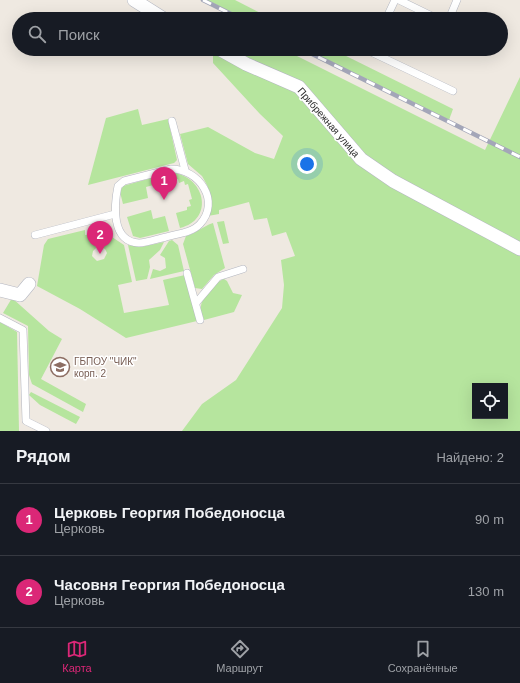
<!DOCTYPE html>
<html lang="ru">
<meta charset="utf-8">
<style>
body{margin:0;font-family:Arial,sans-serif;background:#242831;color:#f1f3f6}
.controls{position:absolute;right:12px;bottom:12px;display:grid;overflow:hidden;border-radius:0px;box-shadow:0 4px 16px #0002}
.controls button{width:36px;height:36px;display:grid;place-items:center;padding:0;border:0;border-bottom:1px solid #363941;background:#171b24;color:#f1f3f6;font:20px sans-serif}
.you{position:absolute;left:307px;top:164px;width:14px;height:14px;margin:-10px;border:3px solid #fff;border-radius:50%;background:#1a73e8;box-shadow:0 0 0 6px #1a73e833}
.badge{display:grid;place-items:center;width:26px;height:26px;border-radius:50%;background:#db2777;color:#fff;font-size:13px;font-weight:700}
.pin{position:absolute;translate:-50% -33px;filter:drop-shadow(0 1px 2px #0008)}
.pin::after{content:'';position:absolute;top:21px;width:14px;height:12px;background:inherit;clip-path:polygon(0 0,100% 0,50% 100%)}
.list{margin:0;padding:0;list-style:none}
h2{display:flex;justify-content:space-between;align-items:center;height:52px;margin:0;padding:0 16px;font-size:17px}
h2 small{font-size:13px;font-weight:400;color:#9ea1a6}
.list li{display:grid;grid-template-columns:26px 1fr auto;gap:12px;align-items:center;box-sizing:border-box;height:72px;padding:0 16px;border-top:1px solid #363941}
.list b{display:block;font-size:15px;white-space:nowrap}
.list p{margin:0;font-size:13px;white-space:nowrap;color:#9ea1a6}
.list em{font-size:13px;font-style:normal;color:#9ea1a6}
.icon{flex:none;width:22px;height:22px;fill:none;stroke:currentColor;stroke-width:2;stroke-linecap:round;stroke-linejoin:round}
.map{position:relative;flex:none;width:520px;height:431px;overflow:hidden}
.search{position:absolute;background:#171b24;box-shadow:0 4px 16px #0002;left:12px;right:12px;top:12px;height:44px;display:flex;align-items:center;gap:10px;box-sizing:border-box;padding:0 14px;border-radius:22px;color:#9ea1a6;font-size:15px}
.sheet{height:196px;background:#171b24}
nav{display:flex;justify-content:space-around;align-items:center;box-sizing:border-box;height:56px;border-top:1px solid #363941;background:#171b24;font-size:11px;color:#9ea1a6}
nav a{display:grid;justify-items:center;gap:2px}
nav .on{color:#db2777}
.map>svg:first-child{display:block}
.green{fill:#b6e59e;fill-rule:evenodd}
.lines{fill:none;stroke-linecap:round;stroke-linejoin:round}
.service-casing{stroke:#b4b7c1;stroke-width:8}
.minor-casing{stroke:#b4b7c1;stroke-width:14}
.service{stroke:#fff;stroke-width:7}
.minor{stroke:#fff;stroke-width:13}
.rail-casing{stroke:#a3a6b8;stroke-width:4.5}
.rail{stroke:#fff;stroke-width:3;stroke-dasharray:9;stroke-linecap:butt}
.labels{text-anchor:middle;stroke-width:3;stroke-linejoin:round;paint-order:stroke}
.street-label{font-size:10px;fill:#2e2e2e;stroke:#fff}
.education-label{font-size:10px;fill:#785e54;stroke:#fff;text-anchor:start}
</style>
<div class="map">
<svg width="520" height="431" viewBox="0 0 520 431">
<rect width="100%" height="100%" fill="#efe9e1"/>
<g class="green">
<polygon points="207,0 235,0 272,19 245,19"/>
<path d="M213 49H283L485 150 520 77V431H182L202 404 236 380 282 308 284 285 281 260 295 256 286 232 272 236 267 218 254 220 249 202 219 210V214L208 216 212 200 207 185 202 176 188 164 180 134 208 127 255 153 274 159 283 136 260 114 213 63ZM475 386H505V416H475Z"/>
<polygon points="306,49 332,49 453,109 449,120"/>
<polygon points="138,109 142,125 168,119 177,160 174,163 88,185 106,118"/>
<path d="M174 173C206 178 214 220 180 228L176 213 187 210V207L191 206 189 200 192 199 188 184 185 185 184 181 179 183 178 179 167 182 165 174Z"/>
<polygon points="155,177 157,184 146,187 148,198 123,204 120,192 123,186"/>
<polygon points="151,210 153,219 165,216 169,231 140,238 133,236 127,217"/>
<polygon points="224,221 229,243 223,244 217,222"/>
<path d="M213 223 225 268 214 275 202 289 195 288 183 244 186 236C197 233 203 226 213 223Z"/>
<polygon points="85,230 85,235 93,234 96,248 93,251 92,256 97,261 104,259 107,253 105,249 101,247 97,234 106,233 124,245 132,282 118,285 124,313 169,305 163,280 185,275 197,321 126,338 80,309 37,286 44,245 48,239"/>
<polygon points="172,240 178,245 184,271 150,279 153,269 160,271 166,268 165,258 160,255 169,241"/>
<polygon points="164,242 160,250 149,260 150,267 147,279 136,281 128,245 141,247"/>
<path d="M224 279 227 281 233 293 242 295 234 312 204 320C203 316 200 311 201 307 201 298 216 281 224 279Z"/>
<polygon points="12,298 49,331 62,339 41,379 86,404 83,412 32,384 29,375 28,326 3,313"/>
<polygon points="0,322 17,332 19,431 0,431"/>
<polygon points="31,392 80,417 76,424 40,405 29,395"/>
</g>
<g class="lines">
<g class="service-casing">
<g id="service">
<polyline points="399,0 438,19"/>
<polyline points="386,19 395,0"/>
<polyline points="449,19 457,0"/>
<polyline points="372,49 371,52 453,91"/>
<polyline points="172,121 185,170"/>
<path d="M171 169C199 169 221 201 200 224 192 233 176 234 166 237 157 239 147 243 139 243 111 242 114 205 118 186L124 181Z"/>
<polyline points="35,235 115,214"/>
<polyline points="187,273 200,320"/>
<polyline points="196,303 218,277 243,269"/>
<polyline points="0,318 23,330 26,421 46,431"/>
</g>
</g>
<g class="minor-casing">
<g id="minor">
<polyline points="134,0 164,19"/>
<polyline points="219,49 246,64 299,87 361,159 393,181 520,249"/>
<polyline points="0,290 20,295 29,284"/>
</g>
</g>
<use href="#service" class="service"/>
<use href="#minor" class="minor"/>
<g class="rail-casing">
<g id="rail">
<polyline points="203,0 241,19"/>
<polyline points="302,49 520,157"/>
</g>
</g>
<use href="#rail" class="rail"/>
</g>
<defs>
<g id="university-ring" transform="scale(1)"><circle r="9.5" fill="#fff" stroke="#8d6e63" stroke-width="1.5"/><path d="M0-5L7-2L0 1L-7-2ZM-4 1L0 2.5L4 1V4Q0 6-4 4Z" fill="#8d6e63"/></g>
</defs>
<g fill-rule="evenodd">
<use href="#university-ring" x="60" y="367"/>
</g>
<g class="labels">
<g class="street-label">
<text transform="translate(329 122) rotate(49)" y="4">Прибрежная улица</text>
</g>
<g class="education-label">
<text x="74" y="365">ГБПОУ "ЧИК"<tspan x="74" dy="12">корп. 2</tspan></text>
</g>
</g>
</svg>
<div class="controls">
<button><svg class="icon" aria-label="locate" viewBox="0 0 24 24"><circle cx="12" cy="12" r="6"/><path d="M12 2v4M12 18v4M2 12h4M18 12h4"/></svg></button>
</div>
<div class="you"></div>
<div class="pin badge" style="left:164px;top:200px">1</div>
<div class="pin badge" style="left:100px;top:254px">2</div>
<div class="search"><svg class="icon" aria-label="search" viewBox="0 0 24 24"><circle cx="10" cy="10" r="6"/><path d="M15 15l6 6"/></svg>Поиск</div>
</div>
<section class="sheet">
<h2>Рядом<small>Найдено: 2</small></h2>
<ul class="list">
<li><span class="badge">1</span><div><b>Церковь Георгия Победоносца</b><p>Церковь</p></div><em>90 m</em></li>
<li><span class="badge">2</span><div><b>Часовня Георгия Победоносца</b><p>Церковь</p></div><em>130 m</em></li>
</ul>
</section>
<nav>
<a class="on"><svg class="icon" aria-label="map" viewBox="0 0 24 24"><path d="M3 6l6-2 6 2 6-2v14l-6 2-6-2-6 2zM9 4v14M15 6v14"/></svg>Карта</a>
<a><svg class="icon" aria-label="directions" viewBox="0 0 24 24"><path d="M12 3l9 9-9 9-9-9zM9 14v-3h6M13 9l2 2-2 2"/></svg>Маршрут</a>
<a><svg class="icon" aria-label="saved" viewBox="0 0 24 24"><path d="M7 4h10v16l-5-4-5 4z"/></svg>Сохранённые</a>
</nav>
